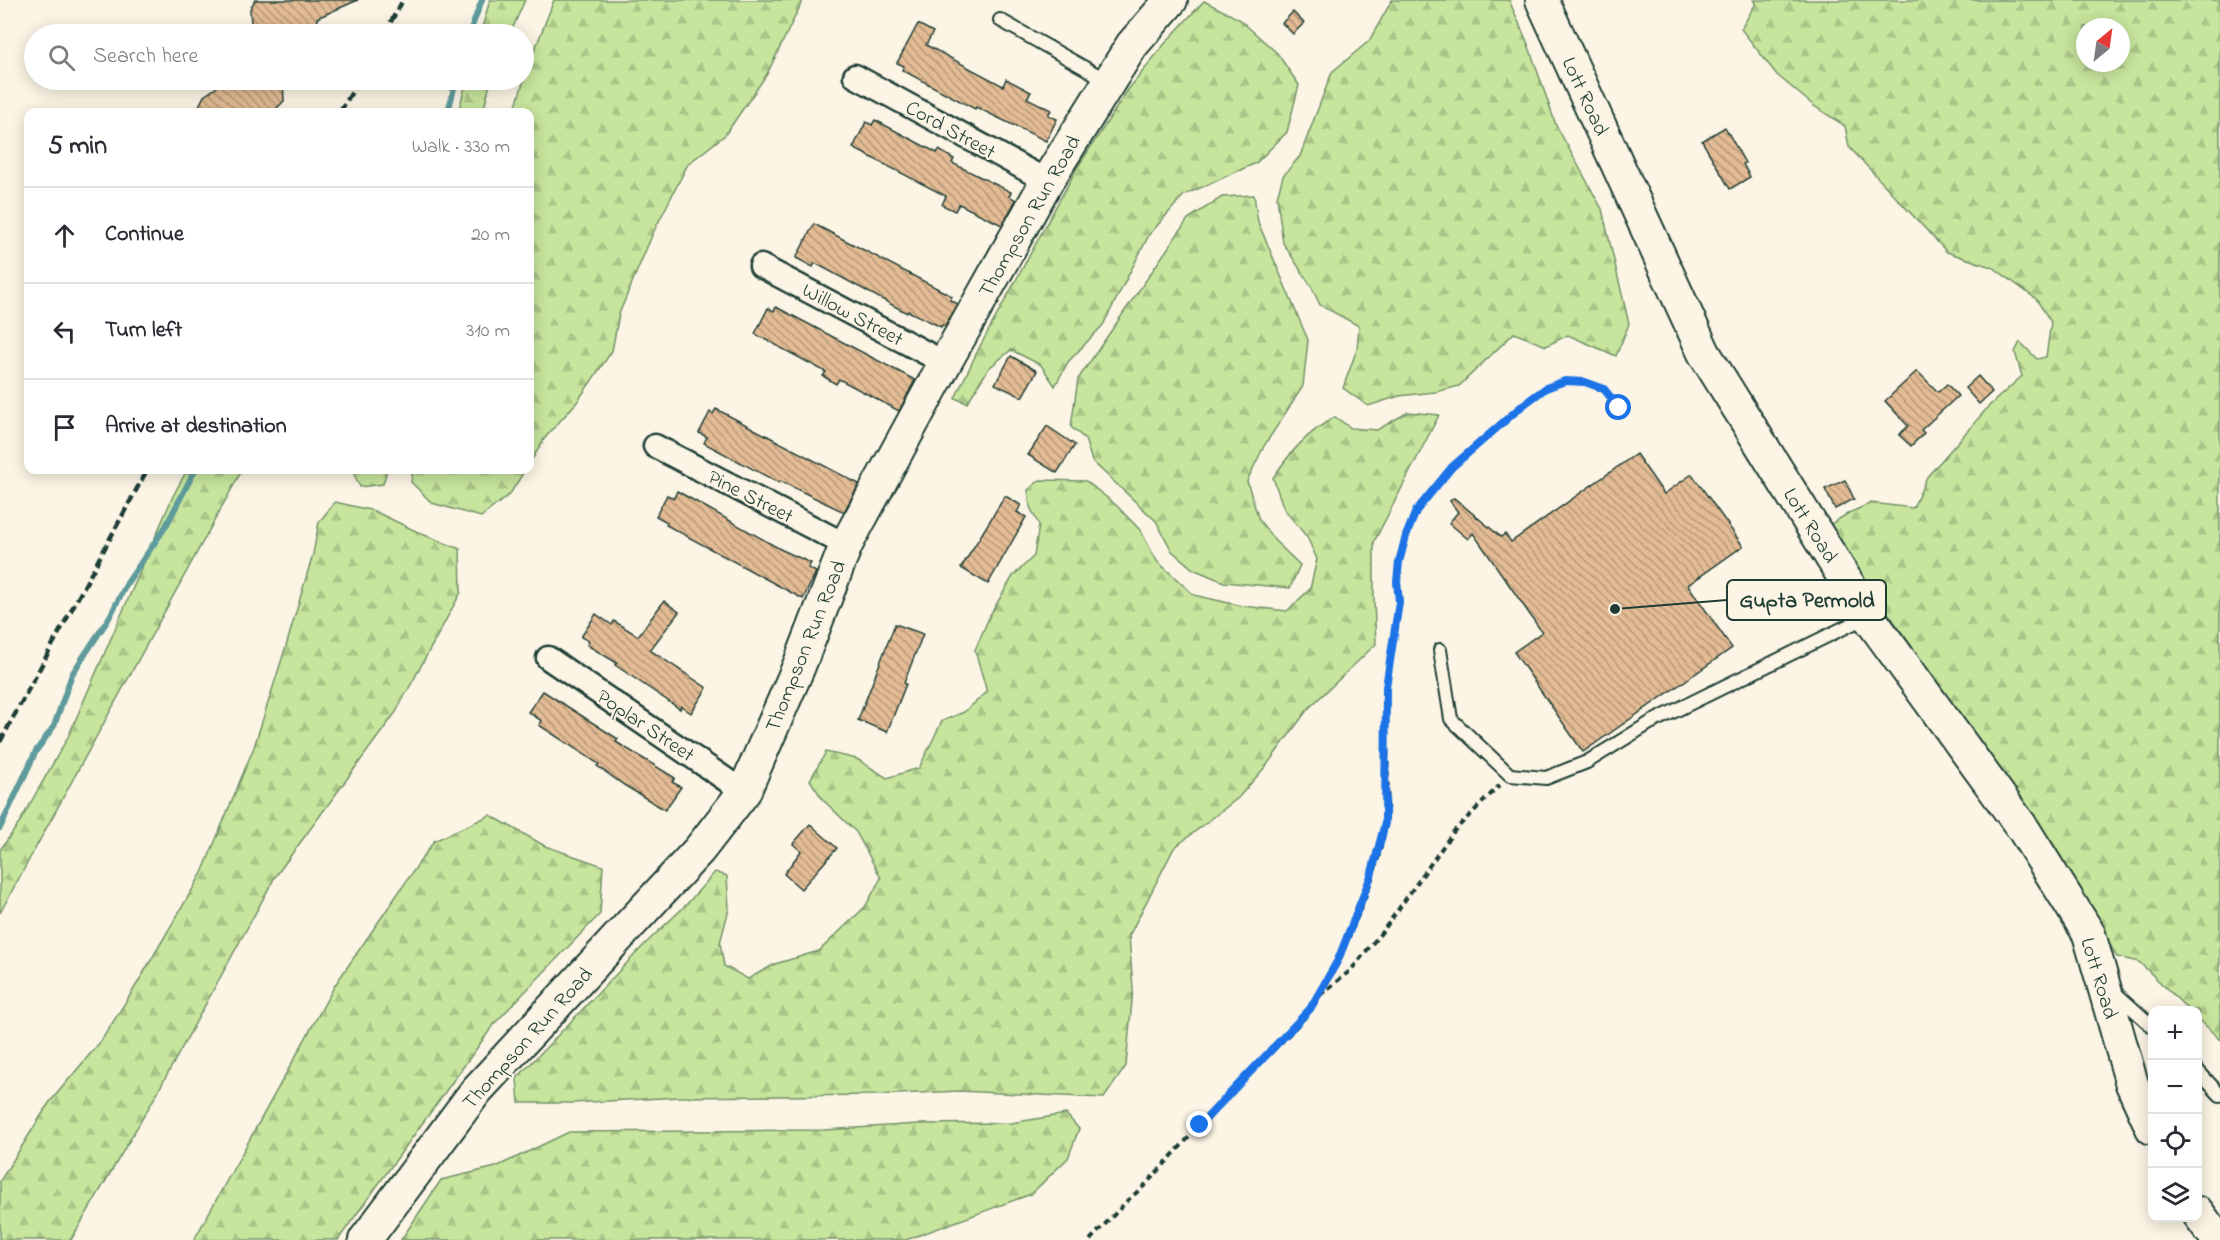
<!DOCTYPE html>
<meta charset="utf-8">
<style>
body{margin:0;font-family:"Indie Flower",sans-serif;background:#f7f7f7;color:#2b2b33}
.controls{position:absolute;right:18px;bottom:18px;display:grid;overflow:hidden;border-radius:12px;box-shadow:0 3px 15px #0003}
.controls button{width:54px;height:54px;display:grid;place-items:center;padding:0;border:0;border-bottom:2px solid #e1e1e2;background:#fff;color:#2b2b33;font:30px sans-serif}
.compass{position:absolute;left:2076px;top:18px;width:54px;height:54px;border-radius:50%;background:#fff;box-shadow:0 3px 15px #0003;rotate:29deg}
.stop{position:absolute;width:18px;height:18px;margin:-14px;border:4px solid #1a73e8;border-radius:50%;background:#fff}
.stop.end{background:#1a73e8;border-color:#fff;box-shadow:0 2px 6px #0008}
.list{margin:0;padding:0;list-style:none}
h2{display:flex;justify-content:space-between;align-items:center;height:78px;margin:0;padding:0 24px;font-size:26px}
h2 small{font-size:20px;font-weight:400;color:#7c7c81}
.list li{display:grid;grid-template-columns:39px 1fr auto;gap:18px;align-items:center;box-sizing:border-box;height:96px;padding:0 24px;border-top:2px solid #e1e1e2}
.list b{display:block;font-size:22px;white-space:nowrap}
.list em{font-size:20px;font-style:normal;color:#7c7c81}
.icon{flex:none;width:33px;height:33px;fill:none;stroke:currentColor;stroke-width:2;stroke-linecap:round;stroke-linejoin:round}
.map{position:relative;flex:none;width:2220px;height:1240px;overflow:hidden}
.search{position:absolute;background:#fff;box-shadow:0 3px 15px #0003;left:24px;top:24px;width:510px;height:66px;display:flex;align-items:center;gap:15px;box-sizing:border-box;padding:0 21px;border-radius:33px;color:#7c7c81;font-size:22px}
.panel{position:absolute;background:#fff;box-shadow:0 3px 15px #0003;left:24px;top:108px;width:510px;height:366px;border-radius:12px}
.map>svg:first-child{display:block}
.forest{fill:url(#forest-firs);stroke:#739168;stroke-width:1.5;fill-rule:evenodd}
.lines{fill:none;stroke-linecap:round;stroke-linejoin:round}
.stream{stroke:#5f9b9c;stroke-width:6}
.building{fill:url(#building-back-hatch);stroke:#1f3d34;stroke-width:1.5}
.lane-casing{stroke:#1f3d34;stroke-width:16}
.street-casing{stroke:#1f3d34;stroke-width:27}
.secondary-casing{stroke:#1f3d34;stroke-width:36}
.path{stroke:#1f3d34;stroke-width:4;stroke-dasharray:6 4.5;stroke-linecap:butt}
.lane{stroke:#fcf5e5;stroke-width:12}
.street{stroke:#fcf5e5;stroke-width:22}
.secondary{stroke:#fcf5e5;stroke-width:32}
.rail{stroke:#1f3d34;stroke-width:4.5;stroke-dasharray:9 4.5;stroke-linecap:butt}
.route{stroke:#1a73e8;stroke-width:8}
.labels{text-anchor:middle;stroke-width:4.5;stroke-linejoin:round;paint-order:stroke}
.street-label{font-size:21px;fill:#1f3d34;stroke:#fcf5e5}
.leader{fill:none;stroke:#1f3d34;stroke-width:2}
.callout-dot{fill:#1f3d34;stroke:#fcf5e5;stroke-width:2}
.callout{fill:#fcf5e5;stroke:#1f3d34;stroke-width:2}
.callout-label{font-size:22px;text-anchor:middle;font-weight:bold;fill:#1f3d34}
</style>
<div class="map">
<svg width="2220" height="1240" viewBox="0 0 2220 1240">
<defs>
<pattern id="forest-firs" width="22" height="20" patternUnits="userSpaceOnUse" patternTransform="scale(1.5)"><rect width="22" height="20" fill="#c7e59d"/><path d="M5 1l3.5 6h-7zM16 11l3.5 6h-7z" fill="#aac588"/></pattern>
<pattern id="building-back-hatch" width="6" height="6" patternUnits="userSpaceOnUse" patternTransform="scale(1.5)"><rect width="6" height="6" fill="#e3bb94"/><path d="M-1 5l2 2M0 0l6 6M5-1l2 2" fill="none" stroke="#b7997a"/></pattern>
</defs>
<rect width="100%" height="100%" fill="#fcf5e5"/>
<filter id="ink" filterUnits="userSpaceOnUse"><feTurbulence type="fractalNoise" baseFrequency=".0167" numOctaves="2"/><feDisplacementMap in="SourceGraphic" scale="12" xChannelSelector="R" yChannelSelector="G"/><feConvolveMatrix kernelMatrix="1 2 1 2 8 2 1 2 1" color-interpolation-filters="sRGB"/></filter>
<g filter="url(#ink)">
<g class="forest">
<polygon points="490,0 525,0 510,34 480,34"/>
<polygon points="554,0 803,0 767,74 725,135 688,164 653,233 619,314 612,351 577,402 544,439 530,463 530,112 514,112 527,70"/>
<polygon points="1392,0 1509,0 1528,44 1556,125 1602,209 1629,324 1616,356 1568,335 1546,346 1514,333 1459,386 1435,392 1399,396 1368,406 1343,388 1357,349 1359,326 1320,305 1311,286 1283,243 1277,197 1283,176 1300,156 1332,72 1369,41"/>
<path d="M1754 0H2220V1040L2198 1018V1010H2189L2139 962 2117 957 2061 858 1869 586 1829 525 1849 513 1871 503 1913 508 1927 477 1990 405 2022 376 2015 352 2020 342 2037 359 2046 357 2051 322 2036 299 1994 268 1947 252 1849 147 1845 126 1814 106 1777 75 1741 29 1756 3ZM2085 27H2121V63H2085Z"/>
<polygon points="1204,1 1239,19 1277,53 1299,85 1287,132 1256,163 1184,195 1149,235 1103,325 1068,362 1055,386 1041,365 1011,350 989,368 967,403 955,398 978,350 1077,168 1128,90 1167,41"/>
<polygon points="467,80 491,80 483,112 458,112"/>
<polygon points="1254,195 1258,222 1308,340 1303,386 1264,446 1247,481 1259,520 1275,541 1300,565 1290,588 1224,582 1193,569 1172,551 1156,521 1092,461 1085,439 1071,427 1078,379 1188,219 1222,197"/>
<path d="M1408 412 1439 415 1374 542V601L1376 644 1308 709 1266 766 1238 798 1174 848 1129 936 1133 989 1126 1066 1104 1098 959 1091 877 1095 680 1097 572 1103H519L517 1078 645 944 686 905 715 872 727 876 729 909 720 943 724 966 748 979 775 964 819 951 865 907 881 878 856 832 823 800 810 780 826 752 857 759 887 778 919 768 942 721 964 712 987 692 975 650 990 615 1013 576 1034 556 1039 525 1030 507 1028 490 1040 480 1086 481 1116 505 1140 530 1157 561 1194 595 1242 606 1287 611 1310 589 1317 559 1307 537 1284 509 1273 478C1290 452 1308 432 1335 417L1351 428 1377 430Z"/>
<polygon points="187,470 242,470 0,913 0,850 18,825 68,737 173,496"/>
<polygon points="352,470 387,470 383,484 360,487"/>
<polygon points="413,470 525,470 510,494 481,517 432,503 411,482"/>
<polygon points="335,502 374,511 422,534 460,549 461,592 396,712 275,877 155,1097 71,1240 0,1240 0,1181 49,1103 101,1041 137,984 202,873 254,747 287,643 313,554 319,522"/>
<polygon points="490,815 545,846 603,866 600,914 495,1023 338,1240 194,1240 335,985 434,841"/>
<polygon points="1066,1114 1079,1129 1068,1158 1031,1194 906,1240 401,1240 441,1180 496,1167 569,1132 824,1130 919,1124 1011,1123"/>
</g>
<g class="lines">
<g class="stream">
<polyline points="469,34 482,0"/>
<polyline points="448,112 456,80"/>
<polyline points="0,828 36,751 54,726 72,674 109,618 127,583 166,526 195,470"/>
</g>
</g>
<g class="building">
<polygon points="255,0 358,0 317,18 320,34 233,34 251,23 250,9"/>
<polygon points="1293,12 1304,23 1293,34 1282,23"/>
<polygon points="918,24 933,32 926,45 1003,86 1006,79 1031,92 1027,98 1051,110 1048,115 1057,119 1046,141 976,107 975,109 902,70 904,66 897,63"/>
<polygon points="216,80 283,80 284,101 273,112 196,112 204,96 217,87"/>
<polygon points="875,120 937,153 939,150 954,159 952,163 1011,192 1009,196 1016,200 1002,225 959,204 955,211 942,205 946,196 853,148 866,122 872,125"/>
<polygon points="1725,127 1745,163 1743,164 1750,177 1730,189 1702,141"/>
<polygon points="814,224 952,296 950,300 958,304 945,326 942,325 941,327 908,311 907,313 815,263 813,267 796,258"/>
<polygon points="776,307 915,380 899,411 839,379 836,384 823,376 826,372 755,334 768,308 774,311"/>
<polygon points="1011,356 1037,371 1022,397 995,384"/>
<polygon points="1917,371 1938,392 1947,384 1958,396 1921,430 1924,433 1911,446 1899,435 1908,426 1885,401"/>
<polygon points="1978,376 1992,392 1979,404 1965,388"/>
<polygon points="716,409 859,484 844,512 780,481 779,483 704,443 707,437 699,433 710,412 713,414"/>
<polygon points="1047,426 1075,445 1057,473 1028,455"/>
<polygon points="1636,454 1664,494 1692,474 1743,546 1688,585 1732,648 1583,752 1514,652 1542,632 1473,533 1468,539 1449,523 1458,512 1450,501 1454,498 1501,537 1505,534 1511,542"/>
<polygon points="1845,480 1854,499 1835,509 1825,489"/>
<polygon points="677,491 780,549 811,563 808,568 816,572 803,599 666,525 667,522 656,516 667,495 674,498"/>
<polygon points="1005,496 1021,505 1017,512 1026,517 988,584 961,568"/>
<polygon points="664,601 679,612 650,650 707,688 691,713 681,706 680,709 615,665 617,663 587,645 589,641 581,637 596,614 612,625 614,621 638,636"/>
<polygon points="895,624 923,634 904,683 906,684 887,732 858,720"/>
<polygon points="543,691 618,739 616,742 675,778 672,782 681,787 665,810 624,785 597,766 599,764 539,725 542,721 528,712"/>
<polygon points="810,824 837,848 801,889 784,874 801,851 793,844"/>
</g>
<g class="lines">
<g class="lane-casing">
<g id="lane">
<polyline points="1000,20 1108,81"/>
<polyline points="1440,650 1451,719 1510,775 1546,778 1587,762 1650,723 1866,617"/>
<polyline points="2112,990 2152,1026"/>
<polyline points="2198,1071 2220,1095"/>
</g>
</g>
<g class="street-casing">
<g id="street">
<polyline points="855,76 1047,181"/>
<polyline points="761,266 945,363"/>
<polyline points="655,446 846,545"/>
<polyline points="548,658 744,792"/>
</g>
</g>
<g class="secondary-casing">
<g id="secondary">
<polyline points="1542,0 1704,353 1868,616 2024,830 2089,934 2132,1084 2152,1128"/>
<polyline points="2198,1213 2218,1240"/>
<polyline points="365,1240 476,1091 699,850 744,792 799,666 846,545 945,363 1047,181 1132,45 1171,0"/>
</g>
</g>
<g class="path">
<polyline points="1320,995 1351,970 1385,928 1454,831 1500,785"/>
<path d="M1090 1240 1128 1200 1144 1186C1176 1152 1207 1117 1239 1083 1261 1060 1285 1040 1305 1016 1319 999 1330 977 1339 958 1357 918 1379 868 1385 825 1391 781 1384 735 1386 690 1388 661 1397 632 1399 603 1400 589 1396 575 1399 561 1409 505 1449 468 1491 434 1509 419 1526 399 1547 388 1575 374 1617 383 1620 418"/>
</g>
<use href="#lane" class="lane"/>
<use href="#street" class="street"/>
<use href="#secondary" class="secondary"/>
<g class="rail">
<polyline points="384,34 403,0"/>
<polyline points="340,112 359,80"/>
<polyline points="0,742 147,470"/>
</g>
</g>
</g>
<g class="lines" filter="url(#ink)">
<polyline class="route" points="1200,1125 1310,1009 1338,960 1371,876 1385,823 1386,687 1399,602 1397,582 1399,562 1406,536 1416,511 1452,467 1523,405 1546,388 1565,381 1585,382 1604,389 1619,408"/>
</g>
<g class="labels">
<g class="street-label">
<text transform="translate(1586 96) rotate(65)" y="7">Lott Road</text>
<text transform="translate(951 129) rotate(29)" y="7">Cord Street</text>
<text transform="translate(1029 216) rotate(-60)" y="7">Thompson Run Road</text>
<text transform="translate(853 314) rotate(28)" y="7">Willow Street</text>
<text transform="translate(751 496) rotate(27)" y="7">Pine Street</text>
<text transform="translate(1811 525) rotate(58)" y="7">Lott Road</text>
<text transform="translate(805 646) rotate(-68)" y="7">Thompson Run Road</text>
<text transform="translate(646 725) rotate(34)" y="7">Poplar Street</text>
<text transform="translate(2100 978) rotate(73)" y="7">Lott Road</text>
<text transform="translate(527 1038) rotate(-48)" y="7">Thompson Run Road</text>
</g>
</g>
<path class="leader" d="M1615 609L1727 600"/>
<circle class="callout-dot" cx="1615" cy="609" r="6"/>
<rect class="callout" x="1727" y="580" width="159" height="40" rx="6"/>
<g class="callout-label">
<text x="1807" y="607">Gupta Permold</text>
</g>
</svg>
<div class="controls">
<button>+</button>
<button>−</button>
<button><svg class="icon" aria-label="locate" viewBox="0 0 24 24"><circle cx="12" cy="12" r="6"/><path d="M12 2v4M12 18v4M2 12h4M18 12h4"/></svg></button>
<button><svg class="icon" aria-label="layers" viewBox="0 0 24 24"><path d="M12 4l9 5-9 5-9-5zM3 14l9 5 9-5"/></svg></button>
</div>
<svg class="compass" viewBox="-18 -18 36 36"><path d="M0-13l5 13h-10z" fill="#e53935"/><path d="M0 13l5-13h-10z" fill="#7c7c81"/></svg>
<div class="stop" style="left:1619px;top:408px"></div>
<div class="stop end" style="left:1200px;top:1125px"></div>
<div class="search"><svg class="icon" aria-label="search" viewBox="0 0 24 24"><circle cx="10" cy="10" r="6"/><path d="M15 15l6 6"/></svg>Search here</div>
<section class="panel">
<h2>5 min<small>Walk · 330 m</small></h2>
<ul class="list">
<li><svg class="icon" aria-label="ahead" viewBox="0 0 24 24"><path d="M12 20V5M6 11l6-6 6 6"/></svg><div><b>Continue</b></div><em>20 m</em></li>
<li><svg class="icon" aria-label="left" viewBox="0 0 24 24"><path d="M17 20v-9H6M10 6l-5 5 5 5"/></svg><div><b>Turn left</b></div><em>310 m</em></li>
<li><svg class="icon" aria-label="arrive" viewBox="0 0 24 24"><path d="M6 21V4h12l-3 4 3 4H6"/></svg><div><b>Arrive at destination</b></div></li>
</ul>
</section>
</div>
